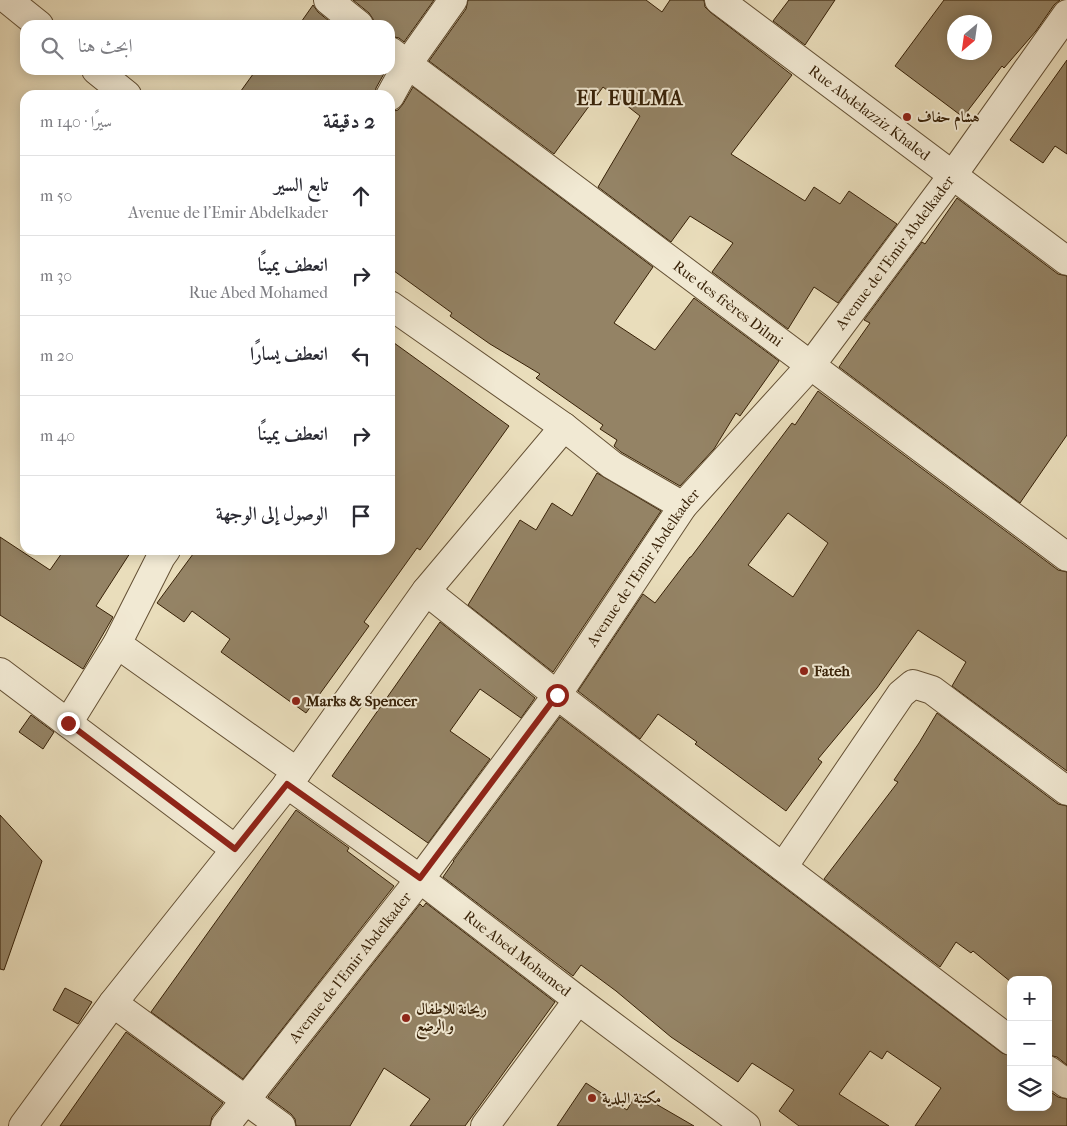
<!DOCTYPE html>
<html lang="ar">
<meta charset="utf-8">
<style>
body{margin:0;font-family:"IM FELL French Canon",Amiri,serif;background:#f2f2f3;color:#2b2b33;direction:rtl}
.controls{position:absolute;right:15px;bottom:15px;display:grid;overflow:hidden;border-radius:10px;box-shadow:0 2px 12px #0003}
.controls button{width:45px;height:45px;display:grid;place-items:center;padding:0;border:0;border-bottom:1px solid #e1e1e2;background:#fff;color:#2b2b33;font:25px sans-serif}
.compass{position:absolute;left:947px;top:15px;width:45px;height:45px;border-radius:50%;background:#fff;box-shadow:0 2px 12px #0003;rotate:209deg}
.stop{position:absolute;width:15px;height:15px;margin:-11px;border:4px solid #8f2418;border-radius:50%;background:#fff}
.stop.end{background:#8f2418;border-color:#fff;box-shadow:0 1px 5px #0008}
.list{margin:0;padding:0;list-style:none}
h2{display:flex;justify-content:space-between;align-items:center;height:65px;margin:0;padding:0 20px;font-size:21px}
h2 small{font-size:16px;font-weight:400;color:#7c7c81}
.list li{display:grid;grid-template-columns:32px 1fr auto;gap:15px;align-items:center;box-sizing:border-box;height:80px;padding:0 20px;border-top:1px solid #e1e1e2}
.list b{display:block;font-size:19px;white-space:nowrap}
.list p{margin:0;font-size:16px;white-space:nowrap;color:#7c7c81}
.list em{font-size:16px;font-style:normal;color:#7c7c81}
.icon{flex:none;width:28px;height:28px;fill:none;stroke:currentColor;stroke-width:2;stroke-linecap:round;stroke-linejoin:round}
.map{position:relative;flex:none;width:1067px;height:1126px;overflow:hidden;direction:ltr}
.search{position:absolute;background:#fff;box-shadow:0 2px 12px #0003;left:20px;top:20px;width:375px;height:55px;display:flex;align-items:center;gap:12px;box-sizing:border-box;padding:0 18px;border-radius:15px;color:#7c7c81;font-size:19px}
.panel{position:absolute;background:#fff;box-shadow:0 2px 12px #0003;left:20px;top:90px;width:375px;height:465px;border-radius:15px;direction:rtl}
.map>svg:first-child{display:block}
.building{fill:#948365;stroke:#372107;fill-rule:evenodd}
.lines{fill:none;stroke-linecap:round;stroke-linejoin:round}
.minor-casing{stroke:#645034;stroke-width:30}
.minor{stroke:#f1e9d3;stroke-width:28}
.route{stroke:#8f2418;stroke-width:6}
.poi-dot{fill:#8f2418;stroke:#f1e9d3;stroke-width:2}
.labels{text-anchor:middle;stroke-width:4;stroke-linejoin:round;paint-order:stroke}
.street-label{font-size:15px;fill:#372107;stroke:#f1e9d3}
.poi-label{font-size:15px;font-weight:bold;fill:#372107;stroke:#f1e9d3;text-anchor:start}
.district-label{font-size:20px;font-weight:bold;letter-spacing:1px;fill:#372107;stroke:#f1e9d3}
</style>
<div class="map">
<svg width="1067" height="1126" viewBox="0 0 1067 1126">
<rect width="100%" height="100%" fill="#e9ddbb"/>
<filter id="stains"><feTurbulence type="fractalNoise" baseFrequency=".004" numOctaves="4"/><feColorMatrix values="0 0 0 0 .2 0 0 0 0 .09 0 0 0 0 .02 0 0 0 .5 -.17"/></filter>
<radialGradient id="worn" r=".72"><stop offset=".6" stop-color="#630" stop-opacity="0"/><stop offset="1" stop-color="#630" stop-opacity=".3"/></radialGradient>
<g class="building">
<polygon points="353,0 434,0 404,42 399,38 390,36 390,25 374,25 373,19 369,13"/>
<polygon points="468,0 646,0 662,12 670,0 704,0 705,7 710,12 792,75 731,154 805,201 814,187 840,204 849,191 897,224 838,303 814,287 788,329 712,272 733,243 690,216 671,242 598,187 640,116 603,87 554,154 429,61 466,9"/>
<polygon points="789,0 835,0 805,45 773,21"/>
<path d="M944 0H1060L1054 5 1036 31 1004 68 1002 66 963 117 895 66ZM954 22H984V52H954Z"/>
<polygon points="313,5 318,12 334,25 299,25"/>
<polygon points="1067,60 1067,154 1055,146 1043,163 1010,140"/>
<polygon points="256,70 386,70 376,88 375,95 238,95"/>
<polygon points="413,87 653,267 614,323 655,350 694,298 779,361 740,416 736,413 714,449 680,486 621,452 614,446 617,440 600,429 603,425 536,378 540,374 490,344 450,316 452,313 390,268 390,112 398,110 403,104"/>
<polygon points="957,198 1058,274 1067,276 1067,435 1020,503 839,367 870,323 864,320 922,242 925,244"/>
<polygon points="390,340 509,426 420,550 417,548 364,622 369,626 306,713 221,652 230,639 192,611 184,622 157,603 196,550 390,550"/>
<path d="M818 391 1058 570 1067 572V771L952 686 966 662 918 630 877 688 818 759 822 762 786 811 695 744 697 742 658 714 640 739 578 691 643 594 655 603 690 557H691L792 423 795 425ZM788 513 828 543 793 597 748 565Z"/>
<polygon points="597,473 661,511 553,672 468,605 520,520 536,530 552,503 572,516"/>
<polygon points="0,537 50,570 64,550 132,550 96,606 113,617 83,669 0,615"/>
<polygon points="440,622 535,698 521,718 480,689 450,731 490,759 428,843 332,776"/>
<polygon points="937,713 1058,804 1067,806 1067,1065 1057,1057 1048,1055 1048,980 1011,980 1011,982 973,951 971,953 956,942 940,967 824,879 898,782 894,780 919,743"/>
<polygon points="31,715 54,732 43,749 19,732"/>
<polygon points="560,717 1002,1053 1011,1056 1011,1107 1048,1107 1048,1090 1058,1097 1067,1099 1067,1126 915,1126 941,1088 887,1051 882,1059 870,1051 839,1094 889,1126 799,1126 779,1111 794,1090 752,1063 738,1082 671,1037 616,991 581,965 573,976 443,877 454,861 453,861"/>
<polygon points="296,810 349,848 347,851 394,886 243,1079 151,1012"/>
<polygon points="0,815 42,861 4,970 0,969"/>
<polygon points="426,903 555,1002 465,1126 410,1126 430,1099 384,1068 350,1126 296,1126 295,1119 291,1114 268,1097 420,904 423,907"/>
<polygon points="65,988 92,1002 78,1024 53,1010"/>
<polygon points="126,1032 223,1103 212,1117 210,1126 60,1126"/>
<polygon points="586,1083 627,1110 637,1093 694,1126 557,1126"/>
</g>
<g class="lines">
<g class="minor-casing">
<g id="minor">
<polyline points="8,0 39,25"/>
<polyline points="328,0 359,25"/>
<path id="s1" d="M719 0 1067 261"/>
<path id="s2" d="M390 51 1067 557"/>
<polyline points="96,70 127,95"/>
<polyline points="390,96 407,65 453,0"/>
<polyline points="390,305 564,427 612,465 683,506"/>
<polyline points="426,591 557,695 1011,1041"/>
<polyline points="117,644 297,772"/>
<polyline points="0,672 235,849"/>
<polyline points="68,723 117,644 161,557 166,550"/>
<path id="s3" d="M287 784 420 879 578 1000 746 1126"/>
<polyline points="783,867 901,694 913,684 932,690 1067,791"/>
<polyline points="113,1003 281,1126"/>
<polyline points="1048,1070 1067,1084"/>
<polyline points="23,1126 113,1003 297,772 426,591 564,427"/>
<path id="s4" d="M225 1126 420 879 557 695 683 506 811 365 952 176 1067 14"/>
<polyline points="485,1126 578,1000"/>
</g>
</g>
<use href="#minor" class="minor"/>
</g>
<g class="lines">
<polyline class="route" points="68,723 235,849 287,784 420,878 557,695"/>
</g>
<g class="poi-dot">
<circle cx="907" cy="117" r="5"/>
<circle cx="804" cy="671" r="5"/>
<circle cx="296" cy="701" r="5"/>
<circle cx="406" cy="1018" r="5"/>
<circle cx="592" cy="1098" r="5"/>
</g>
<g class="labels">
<g class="street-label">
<text dy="5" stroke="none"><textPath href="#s1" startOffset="188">Rue Abdelazziz Khaled</textPath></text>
<text dy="5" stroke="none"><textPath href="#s4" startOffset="1102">Avenue de l'Emir Abdelkader</textPath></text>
<text dy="5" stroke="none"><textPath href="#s2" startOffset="422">Rue des frères Dilmi</textPath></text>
<text dy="5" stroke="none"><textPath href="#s4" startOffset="698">Avenue de l'Emir Abdelkader</textPath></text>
<text dy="5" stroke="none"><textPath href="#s3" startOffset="286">Rue Abed Mohamed</textPath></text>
<text dy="5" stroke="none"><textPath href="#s4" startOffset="202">Avenue de l'Emir Abdelkader</textPath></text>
</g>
<g class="poi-label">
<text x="917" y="122">هشام حفاف</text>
<text x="814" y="676">Fateh</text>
<text x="306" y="706">Marks &amp; Spencer</text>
<text x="416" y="1014">ريحانة للاطفال<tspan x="416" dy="17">و الرضع</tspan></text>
<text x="602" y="1103">مكتبة البلدية</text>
</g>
<g class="district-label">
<text x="630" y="105">EL EULMA</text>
</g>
</g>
<rect width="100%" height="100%" filter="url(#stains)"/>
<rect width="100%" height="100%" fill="url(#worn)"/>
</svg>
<div class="controls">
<button>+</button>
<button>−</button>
<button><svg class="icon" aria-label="layers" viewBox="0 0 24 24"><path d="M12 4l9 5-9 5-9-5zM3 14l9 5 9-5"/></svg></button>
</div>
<svg class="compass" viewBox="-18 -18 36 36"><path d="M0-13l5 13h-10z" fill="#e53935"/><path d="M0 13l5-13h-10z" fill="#7c7c81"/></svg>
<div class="stop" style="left:557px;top:695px"></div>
<div class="stop end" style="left:68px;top:723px"></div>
<div class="search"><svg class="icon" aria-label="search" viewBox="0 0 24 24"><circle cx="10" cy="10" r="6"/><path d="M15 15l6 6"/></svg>ابحث هنا</div>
<section class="panel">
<h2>2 دقيقة<small>سيرًا · 140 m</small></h2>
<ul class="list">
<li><svg class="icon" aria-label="ahead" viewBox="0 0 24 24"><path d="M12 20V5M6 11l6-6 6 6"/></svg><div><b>تابع السير</b><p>Avenue de l'Emir Abdelkader</p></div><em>50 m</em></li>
<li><svg class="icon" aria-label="right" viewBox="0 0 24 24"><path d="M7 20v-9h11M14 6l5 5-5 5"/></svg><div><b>انعطف يمينًا</b><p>Rue Abed Mohamed</p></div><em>30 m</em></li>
<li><svg class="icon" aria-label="left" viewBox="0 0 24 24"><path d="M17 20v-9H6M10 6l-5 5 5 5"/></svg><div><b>انعطف يسارًا</b></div><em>20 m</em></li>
<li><svg class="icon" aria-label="right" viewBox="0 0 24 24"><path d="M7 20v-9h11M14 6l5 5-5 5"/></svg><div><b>انعطف يمينًا</b></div><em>40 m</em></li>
<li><svg class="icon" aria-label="arrive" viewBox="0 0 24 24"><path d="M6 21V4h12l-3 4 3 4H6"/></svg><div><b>الوصول إلى الوجهة</b></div></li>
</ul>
</section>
</div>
